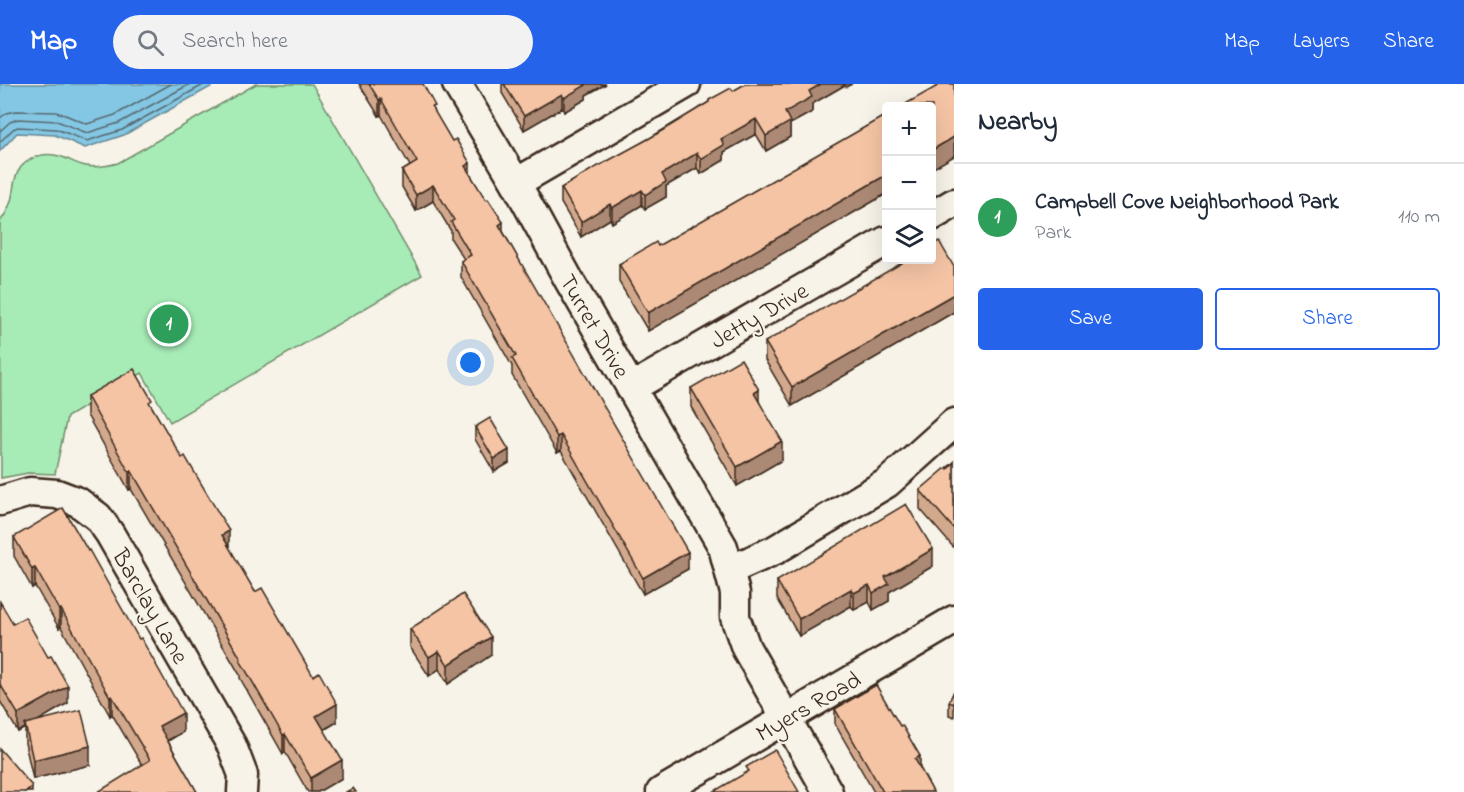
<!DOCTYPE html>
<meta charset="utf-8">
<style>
body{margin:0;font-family:"Indie Flower",sans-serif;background:#f2f2f3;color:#1f2937}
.controls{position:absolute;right:18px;top:18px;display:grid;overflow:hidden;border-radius:6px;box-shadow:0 6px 24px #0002}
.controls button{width:54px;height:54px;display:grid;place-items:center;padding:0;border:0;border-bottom:2px solid #e0e1e3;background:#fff;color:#1f2937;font:30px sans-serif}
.you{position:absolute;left:471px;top:279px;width:21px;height:21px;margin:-15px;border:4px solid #fff;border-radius:50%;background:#1a73e8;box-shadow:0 0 0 9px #1a73e833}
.badge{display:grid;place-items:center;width:39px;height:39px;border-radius:50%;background:#2563eb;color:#fff;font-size:20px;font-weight:700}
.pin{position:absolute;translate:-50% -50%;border:3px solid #fff;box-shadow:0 2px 6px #0006}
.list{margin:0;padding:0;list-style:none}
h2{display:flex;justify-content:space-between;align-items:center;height:78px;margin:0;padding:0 24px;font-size:26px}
h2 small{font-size:20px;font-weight:400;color:#747a83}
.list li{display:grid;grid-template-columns:39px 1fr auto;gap:18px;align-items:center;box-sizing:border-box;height:108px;padding:0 24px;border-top:2px solid #e0e1e3}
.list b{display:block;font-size:22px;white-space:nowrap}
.list p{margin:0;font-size:20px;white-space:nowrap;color:#747a83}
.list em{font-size:20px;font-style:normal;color:#747a83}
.actions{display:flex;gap:12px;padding:18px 24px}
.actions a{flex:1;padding:14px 0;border:2px solid #2563eb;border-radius:6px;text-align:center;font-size:21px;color:#2563eb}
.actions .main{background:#2563eb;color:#fff}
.icon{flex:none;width:33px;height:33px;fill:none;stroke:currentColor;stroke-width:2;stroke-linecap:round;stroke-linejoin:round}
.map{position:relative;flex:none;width:954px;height:708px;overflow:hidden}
header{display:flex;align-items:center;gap:36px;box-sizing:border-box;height:84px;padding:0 30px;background:#2563eb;color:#fff}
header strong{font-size:28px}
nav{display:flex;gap:33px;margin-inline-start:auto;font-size:21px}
.search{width:420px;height:54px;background:#f2f2f3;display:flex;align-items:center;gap:15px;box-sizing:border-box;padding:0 21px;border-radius:33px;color:#747a83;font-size:22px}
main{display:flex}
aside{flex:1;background:#fff}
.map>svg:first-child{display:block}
.green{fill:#a7ecb7;stroke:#718b6a;stroke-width:1.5}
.water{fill:#83c7e4;stroke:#668895;stroke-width:1.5}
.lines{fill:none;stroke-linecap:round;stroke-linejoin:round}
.shore{stroke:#58696d;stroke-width:1.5}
.minor-casing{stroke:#3b2a1e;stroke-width:33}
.minor{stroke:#f7f3e8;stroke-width:28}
.wall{fill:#d3a98e;stroke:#3b2a1e;stroke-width:1.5}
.shaded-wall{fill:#ac8974;stroke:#3b2a1e;stroke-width:1.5}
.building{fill:#f5c4a5;stroke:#3b2a1e;stroke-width:1.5}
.labels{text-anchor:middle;stroke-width:4.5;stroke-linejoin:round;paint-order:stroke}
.street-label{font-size:24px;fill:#3b2a1e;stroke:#f7f3e8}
</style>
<header>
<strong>Map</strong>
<div class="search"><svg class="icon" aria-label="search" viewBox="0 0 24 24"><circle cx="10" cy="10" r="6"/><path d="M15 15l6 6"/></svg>Search here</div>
<nav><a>Map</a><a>Layers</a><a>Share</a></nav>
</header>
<main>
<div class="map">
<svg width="954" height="708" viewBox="0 0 954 708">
<rect width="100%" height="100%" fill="#f7f3e8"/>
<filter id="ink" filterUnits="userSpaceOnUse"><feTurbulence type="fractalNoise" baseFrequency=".0167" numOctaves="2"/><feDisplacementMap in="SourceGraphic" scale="12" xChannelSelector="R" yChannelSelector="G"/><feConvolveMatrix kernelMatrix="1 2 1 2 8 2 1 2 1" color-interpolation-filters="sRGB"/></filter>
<g filter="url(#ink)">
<path class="green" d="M256 0H312L422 191 170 338 142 289 67 333 55 390 28 389 1 394 0 138C5 131 10 123 12 113 14 102 14 92 21 83 31 72 46 68 59 72 69 75 76 80 86 82 97 84 107 82 118 79Z"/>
<polygon class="water" points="0,0 216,0 124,51 85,64 55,51 17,49 0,67"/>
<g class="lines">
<g class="shore">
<polyline points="0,34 7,29 16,27 56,28 63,30 87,40 115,31 171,0"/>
<polyline points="0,47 10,38 18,35 57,37 87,49 119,39 190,0"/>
<polyline points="0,58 13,45 18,43 56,45 87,57 122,46 205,0"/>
</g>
<g class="minor-casing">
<g id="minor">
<polyline points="457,0 516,99 570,198 723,463 735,509 735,533 746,564 828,708"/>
<polyline points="516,99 686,0"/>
<polyline points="932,132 954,119"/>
<polyline points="631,304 886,157"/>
<polyline points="0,417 30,408 57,410 78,418 98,433 110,450 232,662 243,691 242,708"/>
<polyline points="730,486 775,466 887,399 954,339"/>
<polyline points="661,708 954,536"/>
</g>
</g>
<use href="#minor" class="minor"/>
</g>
<g class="wall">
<polygon points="359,0 423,0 435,29 503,147 688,485 643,510 561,367 557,369 512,291 512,282 461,193 461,177 464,175 451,155 451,147 433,117 416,127 402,103 402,87 410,82 381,31 379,32"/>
<polygon points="502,0 606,0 586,11 586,15 564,28 562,24 524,46 502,9"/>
<polygon points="745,0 852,0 846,3 845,1 812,20 812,28 790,40 790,53 766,67 756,50 724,68 724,76 701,90 697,84 666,102 666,113 645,125 642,121 612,139 610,135 581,153 561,119 561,104 650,54 709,18 709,16 733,7"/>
<polygon points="886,31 886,110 648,247 619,198 619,180 658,162"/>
<polygon points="954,183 954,228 792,322 765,276 765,258"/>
<polygon points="691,304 759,317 782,376 737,402 691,323"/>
<polygon points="87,312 152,323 229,465 255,508 337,638 324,646 342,694 318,708 308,708 285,668 283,670 240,594 240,591 131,405 129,406 87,331"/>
<polygon points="475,343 509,379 494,388 475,355"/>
<polygon points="954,378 954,464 920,425 920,406"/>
<polygon points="14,453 183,648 168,657 197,708 142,681 112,630 110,632 61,543 59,544 35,502 32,504 14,472"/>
<polygon points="933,482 889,508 889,517 873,526 869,518 854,526 851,522 799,552 777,514 777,497"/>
<polygon points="0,518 13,540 68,619 37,637 90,681 33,695 25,659 25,644 18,648 0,617"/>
<polygon points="410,545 491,571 448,600 439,585 429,592 410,563"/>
<polygon points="954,607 954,633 949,631 949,618"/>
<polygon points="835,625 920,684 933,708 874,708 835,640"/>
</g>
<g class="shaded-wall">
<polygon points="584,0 606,0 586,11 586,15 564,28 564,14"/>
<polygon points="821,0 845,0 845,1 812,20 812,28 790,40 790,53 766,67 766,52 785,28 809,7"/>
<polygon points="562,10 562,24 524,46 524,32"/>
<polygon points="381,15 381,31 379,32 379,16"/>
<polygon points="756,35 756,50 724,68 724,76 701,90 701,75 721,55"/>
<polygon points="954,53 954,72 932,85 932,66"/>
<polygon points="697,69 697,84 666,102 666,113 645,125 645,111 662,90"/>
<polygon points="470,79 470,96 465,82"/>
<polygon points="886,91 886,110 648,247 648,229"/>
<polygon points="433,101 433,117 416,127 416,111"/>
<polygon points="642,106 642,121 612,139 612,124"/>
<polygon points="610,120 610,135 581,153 581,138"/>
<polygon points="503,138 503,155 499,141"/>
<polygon points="954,210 954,228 792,322 792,303"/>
<polygon points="759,306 759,325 754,309"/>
<polygon points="561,351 561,367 557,369 557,353"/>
<polygon points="782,357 782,376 737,402 737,383"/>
<polygon points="509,366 509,379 494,388 494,375"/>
<polygon points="131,386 131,405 129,406 129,388"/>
<polygon points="229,447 229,465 222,451"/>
<polygon points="933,465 933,482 889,508 889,517 873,526 873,509 885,493"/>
<polygon points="688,468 688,485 643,510 643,494"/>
<polygon points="35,484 35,502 32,504 32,485"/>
<polygon points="869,501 869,518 854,526 854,509"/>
<polygon points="851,505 851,522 799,552 799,535"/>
<polygon points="61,525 61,543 59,544 59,526"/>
<polygon points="491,553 491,571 448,600 448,581"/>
<polygon points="439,567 439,585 429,592 429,573"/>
<polygon points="68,602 68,619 26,644 25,640 25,644 18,648 18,630"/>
<polygon points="112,612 112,630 110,632 110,613"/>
<polygon points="337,620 337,638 316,650 316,632"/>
<polygon points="183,629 183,648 159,661 159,642"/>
<polygon points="285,650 285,668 283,670 283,651"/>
<polygon points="90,662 90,681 33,695 33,676"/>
<polygon points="920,672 920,687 915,675"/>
<polygon points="342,676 342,694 318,708 311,708 311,694"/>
<polygon points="32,702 32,708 25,708"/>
</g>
<g class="building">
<polygon points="369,0 423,0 435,22 432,23 452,57 456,55 470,79 465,82 486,116 488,115 503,138 499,141 688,468 643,494 561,351 557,353 512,274 516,272 461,177 471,171 451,138 454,136 433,101 416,111 402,87 417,78 381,15 379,16"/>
<polygon points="504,0 585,0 586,1 564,14 562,10 524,32"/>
<polygon points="745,0 821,0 809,7 812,13 785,28 790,38 766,52 756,35 721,55 724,61 701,75 697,69 662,90 666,98 645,111 642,106 612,124 610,120 581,138 561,104 591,86 650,54 709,18 709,16 731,4 733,7"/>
<polygon points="941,0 954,0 954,53 932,66 932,22 902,22"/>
<polygon points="886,31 886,91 648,229 619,180 656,158 658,162"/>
<polygon points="939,157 954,183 954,210 792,303 765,258 907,176 932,176 932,161"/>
<polygon points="741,275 759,306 754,309 782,357 737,383 691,304"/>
<polygon points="134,285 152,316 149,318 182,374 185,372 229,447 222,451 255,508 262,504 313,592 319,588 337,620 316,632 342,676 311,694 285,650 283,651 240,576 241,575 131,386 129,388 87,312"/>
<polygon points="490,334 509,366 494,375 475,343"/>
<polygon points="954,378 954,445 920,406 947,383 948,385"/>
<polygon points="906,420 933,465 885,493 889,500 873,509 869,501 854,509 851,505 799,535 777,497"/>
<polygon points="63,424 88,467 89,466 139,555 141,554 183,629 159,642 197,708 98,708 150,676 112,612 110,613 61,525 59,526 35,484 32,485 14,453"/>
<polygon points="463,510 491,553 448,581 439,567 429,573 410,545"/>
<polygon points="0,518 13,540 25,533 48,573 51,572 68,602 18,630 0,600"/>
<polygon points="876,601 900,642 902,641 920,672 915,675 933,708 883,708 835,625"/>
<polygon points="954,607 954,620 949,618"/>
<polygon points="81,626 90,662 33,676 25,640"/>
<polygon points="0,665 32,702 25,708 0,708"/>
<polygon points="775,666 799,708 713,708 749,687 746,683"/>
<polygon points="353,704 356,708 346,708"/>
</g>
</g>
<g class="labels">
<g class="street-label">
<text transform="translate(759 231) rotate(-30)" y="8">Jetty Drive</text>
<text transform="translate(595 242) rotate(60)" y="8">Turret Drive</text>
<text transform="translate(151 522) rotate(60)" y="8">Barclay Lane</text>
<text transform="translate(808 622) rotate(-30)" y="8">Myers Road</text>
</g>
</g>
</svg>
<div class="controls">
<button>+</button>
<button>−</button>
<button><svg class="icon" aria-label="layers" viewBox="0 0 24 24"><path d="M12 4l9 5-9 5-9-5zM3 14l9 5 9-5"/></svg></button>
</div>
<div class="you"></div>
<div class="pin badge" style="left:169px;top:240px;background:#2e9e5b">1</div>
</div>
<aside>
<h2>Nearby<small></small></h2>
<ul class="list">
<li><span class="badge" style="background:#2e9e5b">1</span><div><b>Campbell Cove Neighborhood Park</b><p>Park</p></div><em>110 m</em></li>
</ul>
<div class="actions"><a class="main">Save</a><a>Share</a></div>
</aside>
</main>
